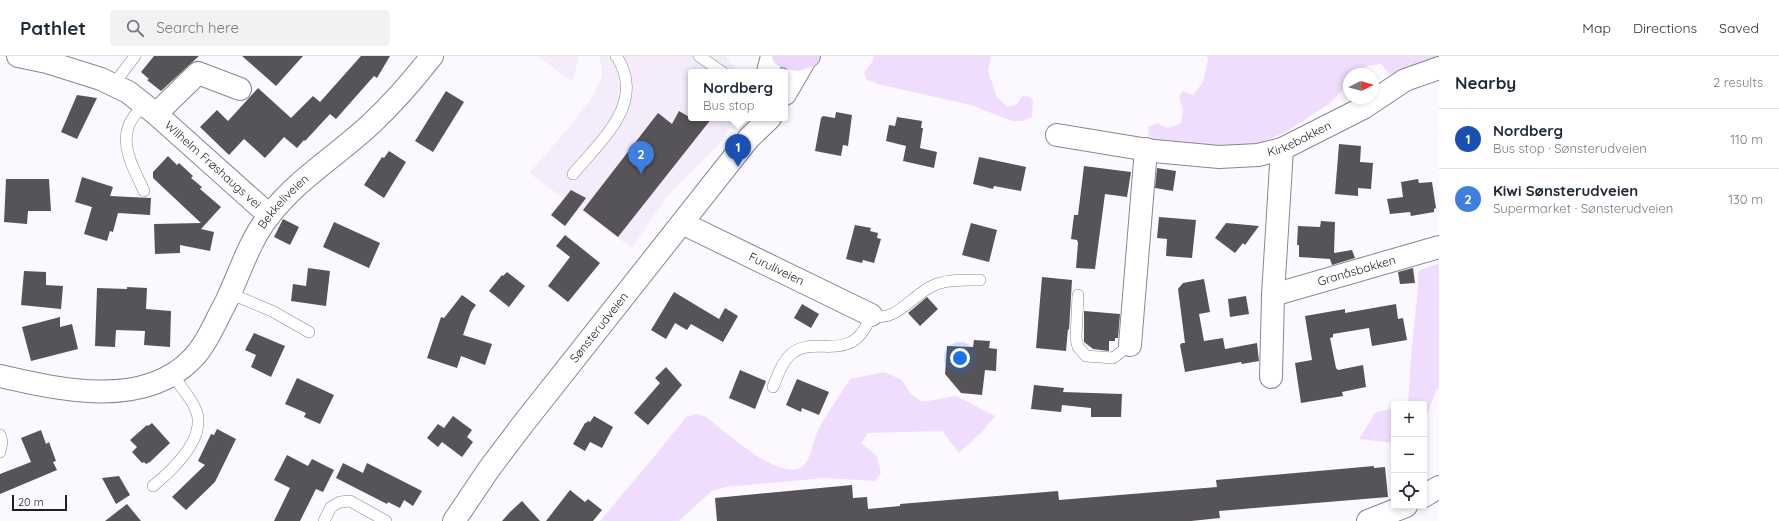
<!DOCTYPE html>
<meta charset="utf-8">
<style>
body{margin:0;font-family:Quicksand,sans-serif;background:#f2f2f3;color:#1f2937}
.controls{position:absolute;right:12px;bottom:12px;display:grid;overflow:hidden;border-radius:4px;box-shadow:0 2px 6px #0003}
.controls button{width:36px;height:36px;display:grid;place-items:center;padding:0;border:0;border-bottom:1px solid #e0e1e3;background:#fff;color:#1f2937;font:20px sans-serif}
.compass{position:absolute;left:1343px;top:12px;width:36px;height:36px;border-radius:50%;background:#fff;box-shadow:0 2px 6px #0003;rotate:85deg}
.scale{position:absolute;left:12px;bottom:10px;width:55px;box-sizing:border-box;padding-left:4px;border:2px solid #1e1d20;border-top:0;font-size:11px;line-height:14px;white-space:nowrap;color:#1e1d20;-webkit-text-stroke:3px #fff;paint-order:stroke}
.you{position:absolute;left:960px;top:302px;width:14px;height:14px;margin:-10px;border:3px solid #fff;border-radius:50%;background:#1a73e8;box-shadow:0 0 0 6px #1a73e833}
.badge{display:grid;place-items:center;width:26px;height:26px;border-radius:50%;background:#7c6f0e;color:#fff;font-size:13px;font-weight:700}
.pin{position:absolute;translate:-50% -33px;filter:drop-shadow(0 1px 2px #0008)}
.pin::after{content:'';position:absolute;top:21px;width:14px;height:12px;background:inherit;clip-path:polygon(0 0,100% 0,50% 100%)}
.popup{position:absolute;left:688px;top:13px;width:100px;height:52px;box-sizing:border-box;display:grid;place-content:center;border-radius:4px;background:#fff;filter:drop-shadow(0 1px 3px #0005);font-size:13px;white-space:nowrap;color:#747a83}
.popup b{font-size:15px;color:#1f2937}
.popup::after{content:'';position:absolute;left:50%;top:100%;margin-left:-8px;border:8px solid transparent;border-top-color:#fff}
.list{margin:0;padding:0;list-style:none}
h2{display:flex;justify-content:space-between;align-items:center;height:52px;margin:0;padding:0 16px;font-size:17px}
h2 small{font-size:13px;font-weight:400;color:#747a83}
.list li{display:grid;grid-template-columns:26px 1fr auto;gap:12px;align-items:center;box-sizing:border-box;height:60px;padding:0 16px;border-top:1px solid #e0e1e3}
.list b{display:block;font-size:15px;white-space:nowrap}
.list p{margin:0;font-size:13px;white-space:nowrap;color:#747a83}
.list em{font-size:13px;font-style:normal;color:#747a83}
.icon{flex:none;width:22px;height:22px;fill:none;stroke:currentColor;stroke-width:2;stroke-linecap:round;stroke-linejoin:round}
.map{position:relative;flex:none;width:1439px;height:465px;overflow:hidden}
header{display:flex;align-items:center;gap:24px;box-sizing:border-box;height:56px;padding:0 20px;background:#fff;border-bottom:1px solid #e0e1e3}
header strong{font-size:19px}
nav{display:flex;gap:22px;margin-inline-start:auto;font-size:14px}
.search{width:280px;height:36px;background:#f2f2f3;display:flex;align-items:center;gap:10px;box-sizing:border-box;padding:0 14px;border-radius:4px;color:#747a83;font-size:15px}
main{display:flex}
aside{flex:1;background:#fff}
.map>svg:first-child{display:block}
.built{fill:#f4ecfa}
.green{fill:#f0ddfe}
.building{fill:#565359}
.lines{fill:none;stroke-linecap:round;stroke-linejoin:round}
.service-casing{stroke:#89868c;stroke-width:12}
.minor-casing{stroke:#89868c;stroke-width:24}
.secondary-casing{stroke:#89868c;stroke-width:24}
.primary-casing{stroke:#9d85ae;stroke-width:24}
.service{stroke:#fff;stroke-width:11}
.minor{stroke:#fff;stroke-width:22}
.secondary{stroke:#fff;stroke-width:22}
.primary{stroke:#edd7fc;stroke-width:22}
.labels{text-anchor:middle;stroke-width:4;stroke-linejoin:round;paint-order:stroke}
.street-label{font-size:12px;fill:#1e1d20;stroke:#fff}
</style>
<header>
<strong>Pathlet</strong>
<div class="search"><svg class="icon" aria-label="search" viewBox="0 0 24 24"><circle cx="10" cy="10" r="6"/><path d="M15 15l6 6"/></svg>Search here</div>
<nav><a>Map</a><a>Directions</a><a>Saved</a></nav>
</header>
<main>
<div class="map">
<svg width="1439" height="465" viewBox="0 0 1439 465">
<rect width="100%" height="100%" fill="#fcf8ff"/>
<g class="built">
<polygon points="538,0 579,0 573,25 565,21"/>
<polygon points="599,0 725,0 740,16 691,16 691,62 736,62 720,87 667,140 632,192 529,117 566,75 593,40 602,20 602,13"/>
</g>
<g class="green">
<polygon points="874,0 991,0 988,15 997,41 1008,51 1017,48 1022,40 1030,41 1033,45 1032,61 1022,65 1012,65 971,49 877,28 866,23 864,16 871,8"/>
<path d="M1207 0H1439V4L1394 19 1388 16 1381 8 1367 10 1358 18H1349V27L1329 48 1284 77 1253 90 1160 87 1149 80 1148 71 1158 67C1167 74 1171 72 1181 67L1183 53 1179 41 1182 35 1193 39 1203 26 1208 4Z"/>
<polygon points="1439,207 1439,332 1436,335 1424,365 1424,348 1408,348 1411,300 1418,230 1418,215"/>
<path d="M884 316 902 324 911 338 922 346 956 340 995 360 981 377 959 397 942 375 868 377 861 387 877 400 881 417 875 425 824 422 725 431 712 435 679 465H600L658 396 686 361 697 358 706 361C724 374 781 428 803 410 811 403 812 389 816 379 823 362 840 340 850 323Z"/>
<polygon points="1394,352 1394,387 1359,383 1376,356"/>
</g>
<g class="building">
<polygon points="154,0 199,0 161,35 147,24 149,23 141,16"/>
<polygon points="242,0 303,0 276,30"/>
<polygon points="361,0 390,0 377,22 374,20 336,63 330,58 305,85 304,84 297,92 284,81 265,102 244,83 229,99 200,71 217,54 228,65 258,32 291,62 313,40 320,46"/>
<polygon points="446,35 464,46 433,96 415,85"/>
<polygon points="77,39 97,42 77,83 61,76"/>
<polygon points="679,55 691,62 712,62 618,181 583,154 658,57 672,68"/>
<polygon points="836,56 852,59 848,90 843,89 841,100 815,95 821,62 823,60 835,62"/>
<polygon points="897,61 922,65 921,72 923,72 920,92 937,96 934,112 903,105 906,90 886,85 889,69 895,70"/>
<polygon points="1339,88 1361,90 1360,106 1373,107 1371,133 1358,132 1358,140 1335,138"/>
<polygon points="389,95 406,106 384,142 364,129 382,101 384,102"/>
<polygon points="168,100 177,109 179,107 193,120 191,122 202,131 200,133 221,151 201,173 214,176 210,195 180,189 180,197 155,198 154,168 201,167 153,122 153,116"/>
<polygon points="979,101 1026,111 1021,135 994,130 993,133 973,128"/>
<polygon points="1084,110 1131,116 1127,141 1105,138 1095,213 1076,212 1078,187 1077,184 1071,183 1074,159 1078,159"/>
<polygon points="1157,112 1176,115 1173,135 1155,132"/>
<polygon points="82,121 113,131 110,140 151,142 150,159 118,157 113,176 110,175 107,185 84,178 92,151 75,146"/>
<polygon points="6,123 49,123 51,155 28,155 27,168 4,166"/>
<polygon points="1418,123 1419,127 1432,126 1436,152 1434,153 1434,156 1411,160 1410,156 1390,158 1387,143 1403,141 1401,126"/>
<polygon points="571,134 586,142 565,170 551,159"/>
<polygon points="1159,161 1196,164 1192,202 1166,200 1167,183 1157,182"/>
<polygon points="283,163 299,171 290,189 274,181"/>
<polygon points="1321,165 1335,166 1334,197 1352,194 1355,202 1332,209 1330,203 1299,201 1299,189 1297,189 1298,170 1320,171"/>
<polygon points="334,166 380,187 369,212 323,191"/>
<polygon points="971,167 997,174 989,206 962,199"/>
<polygon points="1226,167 1259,170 1245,189 1243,187 1235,197 1215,182"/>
<polygon points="855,169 871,172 870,175 878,177 877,182 881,183 874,207 863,204 862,207 846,203"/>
<polygon points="565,179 600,207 568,246 548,230 570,201 556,190"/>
<polygon points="308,212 330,215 326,250 291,245 293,228 306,230"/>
<polygon points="1413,212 1415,227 1400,228 1398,216"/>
<polygon points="24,215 46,216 46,229 63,230 61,253 21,249"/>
<polygon points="507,216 525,230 509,251 489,235 502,219 503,220"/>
<polygon points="1042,221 1072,224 1069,274 1068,273 1066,295 1036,292"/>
<polygon points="1204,223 1210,256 1199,258 1204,285 1223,282 1225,293 1257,287 1259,305 1242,308 1241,306 1185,316 1180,289 1182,287 1185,287 1178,233 1183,227"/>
<polygon points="127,231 147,232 146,253 171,255 170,291 144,289 145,275 116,274 115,291 95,290 97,232 127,233"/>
<polygon points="674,236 719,263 725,252 738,260 723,286 691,268 687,274 675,267 666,283 651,274"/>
<polygon points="462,239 476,249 471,256 463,279 492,288 485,309 461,300 457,312 427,302 441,261 444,262"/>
<polygon points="1246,240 1249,258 1230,261 1228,243"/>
<polygon points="927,241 938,253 920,270 908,257"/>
<polygon points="802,248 819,258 811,272 794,262"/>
<polygon points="1396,248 1398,263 1403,262 1407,284 1372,290 1369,272 1333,278 1333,281 1330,282 1336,312 1338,314 1363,309 1366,331 1342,336 1343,340 1301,347 1295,307 1312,304 1305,260 1345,253 1345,257"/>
<polygon points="1084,255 1120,258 1118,282 1115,282 1115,285 1109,285 1109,295 1093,293 1084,286"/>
<polygon points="60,261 60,271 72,268 78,293 31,305 22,271"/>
<polygon points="254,277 285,290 271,321 251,311 256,299 245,294"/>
<polygon points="974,284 990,285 989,292 997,293 996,315 985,314 982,339 961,337 945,318 947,290 973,291"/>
<polygon points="666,311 682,329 648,369 634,357 660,327 655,322"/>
<polygon points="740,314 766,325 755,353 729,342"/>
<polygon points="297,322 334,339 320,368 304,361 306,357 285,348"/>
<polygon points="797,323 829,336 819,359 802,352 801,356 786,349"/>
<polygon points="1034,329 1064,332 1063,336 1122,338 1121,361 1091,361 1091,352 1062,349 1061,356 1031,353"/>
<polygon points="453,360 472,374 467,381 473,386 462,401 442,386 438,391 427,382 438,368 444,372"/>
<polygon points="594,360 613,371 602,392 590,386 585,395 573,388 585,367 586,367 588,365 590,366"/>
<polygon points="152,367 170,387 150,406 146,408 144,406 142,407 132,396 137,391 130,384 147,369 148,370"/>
<polygon points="217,373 236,383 215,426 186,454 172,441 205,409 198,405 211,378 214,379"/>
<polygon points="41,374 46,388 49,386 56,405 53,406 57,414 0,438 0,418 31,406 21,382"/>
<polygon points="287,399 308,410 312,403 334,414 323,436 316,433 300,465 274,465 290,432 274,424"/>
<polygon points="343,407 363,417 367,407 422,435 413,450 404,444 400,452 388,446 387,448 336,422"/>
<polygon points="1374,410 1374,412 1385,411 1388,441 1219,455 1220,462 1191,465 717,465 715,442 852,429 853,442 867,441 868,453 900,450 900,448 1058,435 1059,444 1217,431 1216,424"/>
<polygon points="119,420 130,439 116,448 102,422"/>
<polygon points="570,434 585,446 588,443 602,454 593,465 546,465"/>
<polygon points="522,445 540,465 502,465 511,455"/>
<polygon points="127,448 141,465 105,465"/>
</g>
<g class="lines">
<g class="service-casing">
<g id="service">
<polyline points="699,0 722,16"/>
<polyline points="113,29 135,0"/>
<path d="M143 48C138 56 130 63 128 72 121 93 136 117 144 135"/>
<path d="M573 118C596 90 637 56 624 16 622 10 620 5 616 0"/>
<polyline points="229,237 272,255 309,276"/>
<polyline points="1078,239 1076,282 1078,291 1086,300 1113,302 1130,289"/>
<path d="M773 331C777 321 781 308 789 300 813 275 852 313 871 259 897 269 914 234 940 227 953 223 966 224 980 224"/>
<polyline points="0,379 2,386 0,396"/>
<path d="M153 430C170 416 201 388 198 362 196 347 181 332 173 319"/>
<polyline points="324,465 331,451 340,446 350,445 386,465"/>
</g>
</g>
<g class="minor-casing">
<g id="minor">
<path id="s1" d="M18 0 47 6 101 23 128 36 156 58 269 159"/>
<polyline points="156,58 198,17 240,33"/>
<path id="s2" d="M1057 79 1154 95 1219 101 1258 99 1282 93 1363 52 1405 24 1439 12"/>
<path id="s3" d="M682 167 871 259"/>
<path id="s4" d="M1273 239 1439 191"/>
<polyline points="1130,289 1146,93"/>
<path id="s5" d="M0 320C60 334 144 353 192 303 207 288 216 264 226 246 240 217 249 185 269 160 298 122 338 99 372 67 393 47 414 23 432 0"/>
<polyline points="1271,321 1273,239 1282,93"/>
<polyline points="1424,440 1439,431"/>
<polyline points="1368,465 1406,450"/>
</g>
</g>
<g class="secondary-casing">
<g id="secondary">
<polyline points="768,16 772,0"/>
<polyline points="785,38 806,2"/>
<path id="s6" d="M454 465 489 413 523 368 749 82 770 62"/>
</g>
</g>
<g class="primary-casing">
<polyline id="primary" points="783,0 797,4 809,0"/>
</g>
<use href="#service" class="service"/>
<use href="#minor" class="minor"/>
<use href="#secondary" class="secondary"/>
<use href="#primary" class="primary"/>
</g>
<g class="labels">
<g class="street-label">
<text dy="4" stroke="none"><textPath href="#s2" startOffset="247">Kirkebakken</textPath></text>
<text dy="4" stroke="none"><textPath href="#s1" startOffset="228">Wilhelm Frøshaugs vei</textPath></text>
<text dy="4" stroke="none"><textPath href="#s5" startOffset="385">Bekkeliveien</textPath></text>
<text dy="4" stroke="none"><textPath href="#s3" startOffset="105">Furuliveien</textPath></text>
<text dy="4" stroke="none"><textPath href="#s4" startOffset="87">Granåsbakken</textPath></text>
<text dy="4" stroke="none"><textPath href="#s6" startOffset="242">Sønsterudveien</textPath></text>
</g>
</g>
</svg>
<div class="controls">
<button>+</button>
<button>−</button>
<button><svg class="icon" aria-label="locate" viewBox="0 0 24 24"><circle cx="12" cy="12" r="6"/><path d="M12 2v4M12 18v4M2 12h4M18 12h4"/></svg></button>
</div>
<svg class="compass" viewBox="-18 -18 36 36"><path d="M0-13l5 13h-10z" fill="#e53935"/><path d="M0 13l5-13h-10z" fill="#747a83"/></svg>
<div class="scale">20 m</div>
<div class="you"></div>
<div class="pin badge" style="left:738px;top:111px;background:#1a4fb4">1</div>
<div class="popup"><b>Nordberg</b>Bus stop</div>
<div class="pin badge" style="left:641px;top:118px;background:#3f7fe0">2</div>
</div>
<aside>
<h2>Nearby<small>2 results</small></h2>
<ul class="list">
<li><span class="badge" style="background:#1a4fb4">1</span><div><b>Nordberg</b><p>Bus stop · Sønsterudveien</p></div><em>110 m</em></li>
<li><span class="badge" style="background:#3f7fe0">2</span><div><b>Kiwi Sønsterudveien</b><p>Supermarket · Sønsterudveien</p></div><em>130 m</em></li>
</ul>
</aside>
</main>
